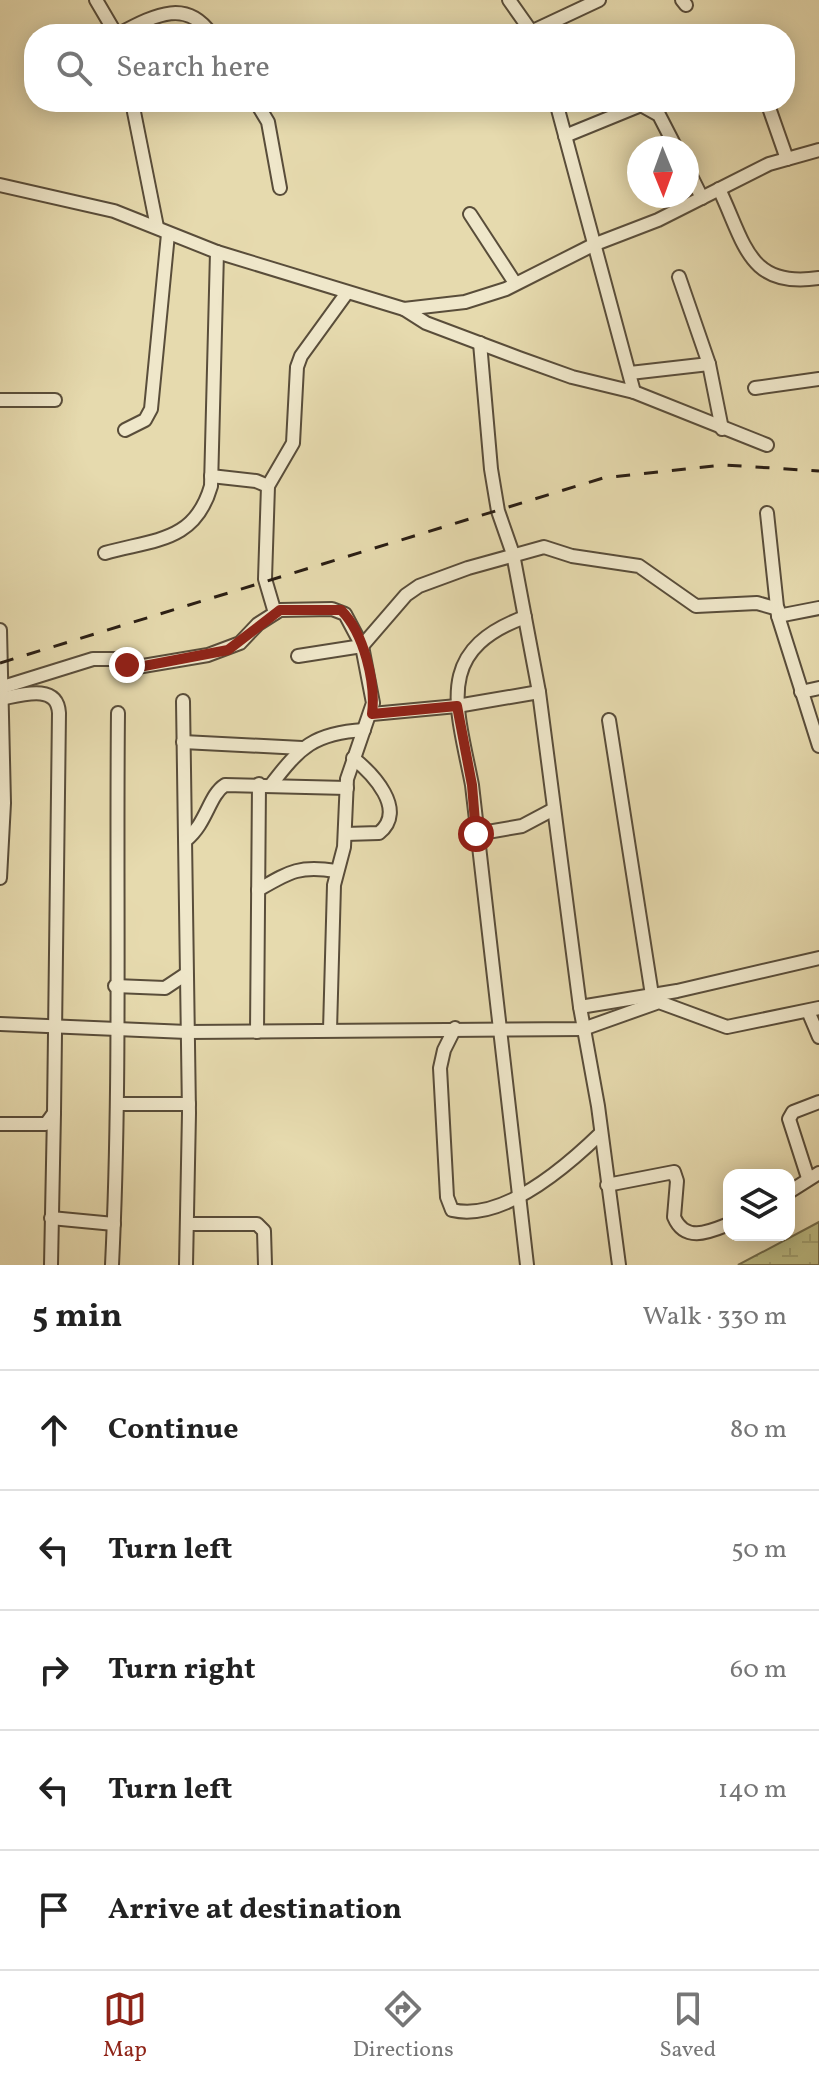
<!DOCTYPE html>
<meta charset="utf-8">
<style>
body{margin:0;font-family:Vollkorn,serif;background:#f6f6f6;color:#222}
.controls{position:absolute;right:24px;bottom:24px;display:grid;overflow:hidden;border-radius:16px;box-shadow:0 4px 20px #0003}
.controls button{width:72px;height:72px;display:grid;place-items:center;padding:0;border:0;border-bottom:2px solid #e0e0e0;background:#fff;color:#222;font:40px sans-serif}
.compass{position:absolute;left:627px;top:136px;width:72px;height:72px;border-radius:50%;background:#fff;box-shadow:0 4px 20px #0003;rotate:179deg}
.stop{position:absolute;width:24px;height:24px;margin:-18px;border:6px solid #8f2418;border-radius:50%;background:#fff}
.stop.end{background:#8f2418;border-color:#fff;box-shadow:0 2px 8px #0008}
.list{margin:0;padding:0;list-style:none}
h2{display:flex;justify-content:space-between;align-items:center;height:104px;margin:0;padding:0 32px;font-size:34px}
h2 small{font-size:26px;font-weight:400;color:#767676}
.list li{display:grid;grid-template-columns:52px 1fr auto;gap:24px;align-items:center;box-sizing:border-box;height:120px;padding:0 32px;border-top:2px solid #e0e0e0}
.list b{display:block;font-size:30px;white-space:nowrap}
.list em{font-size:26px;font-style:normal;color:#767676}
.icon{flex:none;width:44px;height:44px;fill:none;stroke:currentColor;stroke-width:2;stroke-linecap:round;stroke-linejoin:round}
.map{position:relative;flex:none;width:819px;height:1265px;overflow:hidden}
.search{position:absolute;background:#fff;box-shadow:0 4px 20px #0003;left:24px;right:24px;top:24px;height:88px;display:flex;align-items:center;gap:20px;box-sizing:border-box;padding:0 28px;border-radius:32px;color:#767676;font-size:30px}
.sheet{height:704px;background:#fff}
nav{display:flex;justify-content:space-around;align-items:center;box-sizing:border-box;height:112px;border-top:2px solid #e0e0e0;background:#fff;font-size:22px;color:#767676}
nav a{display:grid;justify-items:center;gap:4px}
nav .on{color:#8f2418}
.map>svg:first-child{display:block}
.wetland{fill:url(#wetland-marsh);stroke:#746e4c;stroke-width:2}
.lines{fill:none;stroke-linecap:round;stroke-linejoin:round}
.minor-casing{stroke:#594d3a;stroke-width:16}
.minor{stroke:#efe7ca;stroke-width:12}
.rail{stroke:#2a1e14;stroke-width:3;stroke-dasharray:14 14;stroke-linecap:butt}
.route{stroke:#8f2418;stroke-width:10}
</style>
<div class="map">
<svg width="819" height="1265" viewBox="0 0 819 1265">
<defs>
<pattern id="wetland-marsh" width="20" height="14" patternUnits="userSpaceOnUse" patternTransform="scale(2)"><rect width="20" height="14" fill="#bdbd85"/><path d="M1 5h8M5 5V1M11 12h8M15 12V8" fill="none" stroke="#a3a272"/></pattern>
</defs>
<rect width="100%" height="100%" fill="#e6daae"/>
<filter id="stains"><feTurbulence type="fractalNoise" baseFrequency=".0025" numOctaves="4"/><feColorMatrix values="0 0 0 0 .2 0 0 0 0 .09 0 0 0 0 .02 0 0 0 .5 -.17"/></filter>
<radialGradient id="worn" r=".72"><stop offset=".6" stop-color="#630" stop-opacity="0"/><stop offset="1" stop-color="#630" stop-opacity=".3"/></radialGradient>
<polygon class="wetland" points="819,1222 819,1265 738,1265"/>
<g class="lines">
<g class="minor-casing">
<g id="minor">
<polyline points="96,0 116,34"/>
<polyline points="509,0 533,34"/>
<polyline points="682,0 686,5"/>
<polyline points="533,31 599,0"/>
<path d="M119 34C158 13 187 0 211 34"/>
<polyline points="132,102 157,227"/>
<polyline points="256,102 268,122 280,188"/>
<polyline points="556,102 634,392"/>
<polyline points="767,102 787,159"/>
<polyline points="565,136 641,105 659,115 676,148"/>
<polyline points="687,168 702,198"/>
<polyline points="0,185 114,211 217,252 404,309 465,302 506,289 593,245 658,220 769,164 819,150"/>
<path d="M719 189C745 243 748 289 819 278"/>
<polyline points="470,214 515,283"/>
<polyline points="679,277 709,364 722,429"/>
<polyline points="404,309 426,323 519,358 572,377 634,392 767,445"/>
<polyline points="480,343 491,469 498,511 513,554 539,692 580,1007 598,1106 619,1265"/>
<polyline points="630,373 709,364"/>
<polyline points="755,388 819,379"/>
<polyline points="0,400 55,400"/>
<polyline points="125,430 145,420 151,409 168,234"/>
<polyline points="211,476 256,481 268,486"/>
<polyline points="767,513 778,616 819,608"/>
<path d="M105 553C155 539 195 542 211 486L217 252"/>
<polyline points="275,613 265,579 268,486 293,443 297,367 301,356 346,294"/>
<polyline points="778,616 819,746"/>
<path d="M525 617C433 651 457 707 472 785L527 1265"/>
<polyline points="0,630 4,803 0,878"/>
<polyline points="298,656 362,646 406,595 419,586 468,568 544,547 572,556 639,566 696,606 757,603 778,609"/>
<polyline points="3,687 93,659 115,659 137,667 208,655 240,643 258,624 280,610 332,609 345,614 362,646 373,703 347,779 344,847 334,885 330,1030"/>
<polyline points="801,692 819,688"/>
<path d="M0 699C21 695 57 683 59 713L54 1113 46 1124H0"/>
<polyline points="183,701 189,1113 186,1265"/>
<polyline points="372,714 457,706 539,692"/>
<polyline points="609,720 652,995"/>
<polyline points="183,742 302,748"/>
<path d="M271 785C300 747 314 733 364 730"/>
<path d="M345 834 379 833C408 810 372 773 353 758"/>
<polyline points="476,834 522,826 554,809"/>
<path d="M186 840C207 823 209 795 225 785L347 788"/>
<path d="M258 890C289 872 299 865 336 871"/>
<polyline points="115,986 165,988 186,974"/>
<polyline points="580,1007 677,991 819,958"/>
<polyline points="808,1011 819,1037"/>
<polyline points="0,1024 187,1032 583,1029 659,1002 727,1027 819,1008"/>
<path d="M455 1028 444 1050 440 1068 447 1197 452 1210C503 1222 567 1166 601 1133"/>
<polyline points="257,1032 259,784"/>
<polyline points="117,1104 189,1104"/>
<polyline points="808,1178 789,1119 793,1112 819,1102"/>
<path d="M607 1185 674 1172 677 1181 674 1217C685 1243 709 1232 729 1224"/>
<polyline points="789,1192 819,1173"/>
<polyline points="51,1218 114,1224"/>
<polyline points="187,1224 257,1224 264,1231 265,1265"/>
<polyline points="51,1265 54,1113"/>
<path d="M112 1265C121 1081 116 897 118 713"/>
</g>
</g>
<use href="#minor" class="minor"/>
<polyline class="rail" points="0,663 603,478 724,465 819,471"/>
</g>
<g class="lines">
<path class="route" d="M127 665 144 666 228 650 280 610H341C364 633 376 683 372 714L457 706 472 785 476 834"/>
</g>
<rect width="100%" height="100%" filter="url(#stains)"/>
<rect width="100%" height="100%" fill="url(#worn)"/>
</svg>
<div class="controls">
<button><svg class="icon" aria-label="layers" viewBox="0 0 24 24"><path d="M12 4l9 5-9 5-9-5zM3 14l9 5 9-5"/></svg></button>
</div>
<svg class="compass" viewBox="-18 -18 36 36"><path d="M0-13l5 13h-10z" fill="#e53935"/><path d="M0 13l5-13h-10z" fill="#767676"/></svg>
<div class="stop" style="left:476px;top:834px"></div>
<div class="stop end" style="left:127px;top:665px"></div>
<div class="search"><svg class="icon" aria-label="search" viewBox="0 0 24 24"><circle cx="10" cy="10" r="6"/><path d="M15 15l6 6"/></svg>Search here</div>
</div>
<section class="sheet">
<h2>5 min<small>Walk · 330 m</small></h2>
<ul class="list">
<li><svg class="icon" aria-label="ahead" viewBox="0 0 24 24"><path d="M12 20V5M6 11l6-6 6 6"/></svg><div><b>Continue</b></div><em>80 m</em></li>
<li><svg class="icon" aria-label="left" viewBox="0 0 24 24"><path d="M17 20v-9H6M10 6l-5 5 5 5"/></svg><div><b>Turn left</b></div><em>50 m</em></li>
<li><svg class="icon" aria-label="right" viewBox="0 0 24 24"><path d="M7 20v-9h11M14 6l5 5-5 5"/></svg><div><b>Turn right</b></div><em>60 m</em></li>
<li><svg class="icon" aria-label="left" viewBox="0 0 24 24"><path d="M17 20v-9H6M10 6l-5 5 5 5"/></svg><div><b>Turn left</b></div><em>140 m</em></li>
<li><svg class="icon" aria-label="arrive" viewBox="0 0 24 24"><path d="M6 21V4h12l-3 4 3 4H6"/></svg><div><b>Arrive at destination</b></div></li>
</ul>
</section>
<nav>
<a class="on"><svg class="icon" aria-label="map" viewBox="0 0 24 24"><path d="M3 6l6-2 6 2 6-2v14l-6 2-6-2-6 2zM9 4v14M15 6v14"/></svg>Map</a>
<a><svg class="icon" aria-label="directions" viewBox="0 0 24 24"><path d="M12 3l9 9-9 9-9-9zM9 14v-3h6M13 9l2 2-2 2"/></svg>Directions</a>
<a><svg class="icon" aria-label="saved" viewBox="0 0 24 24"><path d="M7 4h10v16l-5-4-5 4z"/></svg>Saved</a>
</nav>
